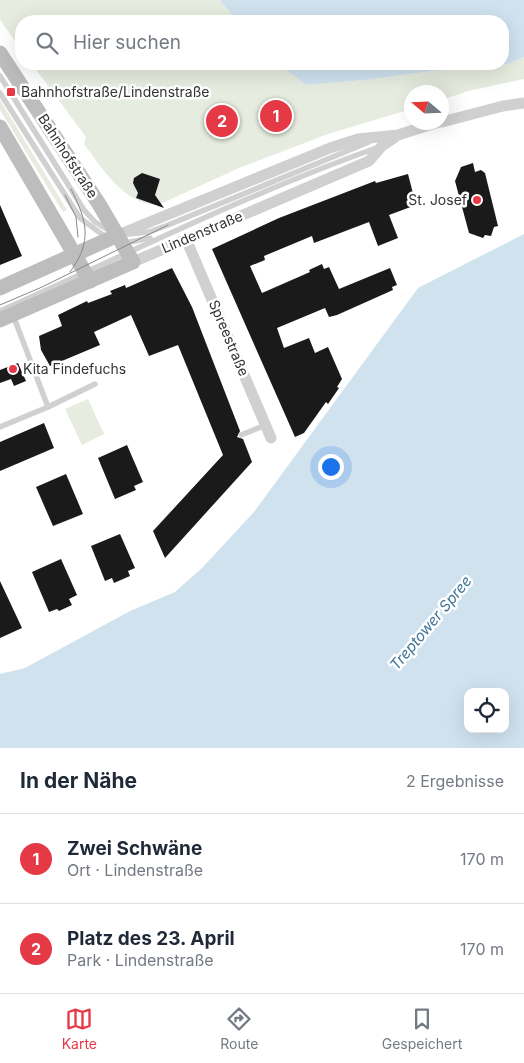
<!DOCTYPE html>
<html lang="de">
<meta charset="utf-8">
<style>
body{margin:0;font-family:Inter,sans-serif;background:#f2f2f3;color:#1f2937}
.controls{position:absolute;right:15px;bottom:15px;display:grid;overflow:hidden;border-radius:10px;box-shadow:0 5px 20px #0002}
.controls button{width:45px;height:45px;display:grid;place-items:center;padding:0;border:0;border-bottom:1px solid #e0e1e3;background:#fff;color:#1f2937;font:25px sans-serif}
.compass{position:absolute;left:404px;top:85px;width:45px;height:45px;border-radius:50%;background:#fff;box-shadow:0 5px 20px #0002;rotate:289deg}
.you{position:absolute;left:330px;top:466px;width:18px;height:18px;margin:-12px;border:4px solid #fff;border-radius:50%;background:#1a73e8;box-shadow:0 0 0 8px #1a73e833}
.badge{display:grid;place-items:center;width:32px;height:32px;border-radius:50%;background:#e63946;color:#fff;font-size:16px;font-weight:700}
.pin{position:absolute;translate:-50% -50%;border:2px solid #fff;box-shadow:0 1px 5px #0006}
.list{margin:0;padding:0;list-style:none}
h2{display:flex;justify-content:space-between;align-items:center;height:65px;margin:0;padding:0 20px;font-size:21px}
h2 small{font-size:16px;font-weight:400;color:#747a83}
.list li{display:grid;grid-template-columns:32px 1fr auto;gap:15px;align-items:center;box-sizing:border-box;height:90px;padding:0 20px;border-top:1px solid #e0e1e3}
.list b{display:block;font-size:19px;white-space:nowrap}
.list p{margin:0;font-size:16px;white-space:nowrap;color:#747a83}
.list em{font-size:16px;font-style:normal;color:#747a83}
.icon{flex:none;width:28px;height:28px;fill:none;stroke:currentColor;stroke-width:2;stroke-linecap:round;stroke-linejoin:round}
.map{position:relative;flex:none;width:524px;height:748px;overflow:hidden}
.search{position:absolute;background:#fff;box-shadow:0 5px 20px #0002;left:15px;right:15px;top:15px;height:55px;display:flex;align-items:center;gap:12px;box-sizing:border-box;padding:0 18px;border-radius:20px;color:#747a83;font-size:19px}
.sheet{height:245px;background:#fff}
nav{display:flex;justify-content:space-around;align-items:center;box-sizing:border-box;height:70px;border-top:1px solid #e0e1e3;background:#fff;font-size:14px;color:#747a83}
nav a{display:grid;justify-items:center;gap:2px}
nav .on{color:#e63946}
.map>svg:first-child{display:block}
.green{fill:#e6ecdf}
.water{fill:#cfe2ee;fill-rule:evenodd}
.building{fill:#1a1a1a}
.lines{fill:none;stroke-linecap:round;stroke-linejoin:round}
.service{stroke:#d0d0d0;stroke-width:5.5}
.minor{stroke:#d0d0d0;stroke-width:11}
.secondary{stroke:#bdbdbd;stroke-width:15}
.tram{stroke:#888;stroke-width:1}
.poi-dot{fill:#e63946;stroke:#fff;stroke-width:2}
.labels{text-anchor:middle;stroke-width:5;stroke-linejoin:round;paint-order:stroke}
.poi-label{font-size:14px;fill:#333;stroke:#fff;text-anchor:start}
.street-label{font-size:14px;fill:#333;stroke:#fff}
.water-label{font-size:15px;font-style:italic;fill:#3f7597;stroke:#fff}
</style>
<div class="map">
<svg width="524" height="748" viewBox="0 0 524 748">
<rect width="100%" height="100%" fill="#fff"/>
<g class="green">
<polygon points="0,0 220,0 237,21 21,21 21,49 0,20"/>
<path d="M524 57V79L468 91 442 100V92H412L411 109 328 134 239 168 158 205C123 204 103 169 84 144L86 137 32 64H278L306 85 365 80 440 70 495 66 510 63Z"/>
<polygon points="0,100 67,210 63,212 0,110"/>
<polygon points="88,399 104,434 82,445 65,409"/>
</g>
<g class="water">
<polygon points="220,0 524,0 524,57 510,63 495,66 440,70 365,80 306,85 278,64 503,64 503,21 237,21"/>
<path d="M524 234V748H0V674L25 668 130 611 175 592 202 568 254 512 418 288ZM468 692H505V729H468Z"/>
</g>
<g class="building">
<polygon points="473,163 475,172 481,170 485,173 498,226 494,227 491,236 485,235 483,238 469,233 455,181 461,167"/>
<polygon points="142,173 160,179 155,195 164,208 136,198 138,193 133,183 134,178"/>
<polygon points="408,174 416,205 389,215 398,238 378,246 369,222 314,243 312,236 264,256 265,260 250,266 262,293 310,272 309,270 322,264 324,269 329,267 339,289 390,268 397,285 392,287 393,290 337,315 329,317 325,308 277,328 284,348 309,338 315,353 328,347 342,379 337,387 339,388 328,404 326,402 304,433 295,437 212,249 279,218 375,181 376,183"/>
<polygon points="0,205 22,256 0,265"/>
<polygon points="172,268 192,307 240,431 237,437 243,439 252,462 165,558 153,531 223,455 178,345 149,356 131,315 94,332 100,345 50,366 41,350 39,336 62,326 58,315 87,301 88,303 112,294 110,291 125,285 126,288"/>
<polygon points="18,363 26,381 14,386 11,379 0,383 0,370"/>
<polygon points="44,423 54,448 0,471 0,442"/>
<polygon points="127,445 143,482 134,486 136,490 115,499 98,458"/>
<polygon points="66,474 83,514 53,526 36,487"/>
<polygon points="120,534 135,568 128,571 130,576 114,583 112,578 105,581 91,546"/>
<polygon points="61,559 77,595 69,599 72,605 59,611 57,609 49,612 32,572"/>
<polygon points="0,581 22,628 0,638"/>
</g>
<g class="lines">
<g class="service">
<polyline points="0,76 84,210 95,222 110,231"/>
<polyline points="0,93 80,218 107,238"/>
<polyline points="129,234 149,232 168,225 369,142"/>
<polyline points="125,243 150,238"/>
<path d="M0 311C126 255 249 193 379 147"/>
<polyline points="48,407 95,384"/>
<polyline points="0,427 48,407 13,315"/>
<polyline points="241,435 266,425"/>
</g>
<g class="minor">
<polyline points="442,122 503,106 524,103"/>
<polyline points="118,235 330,148 358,139 398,135 439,122"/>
<polyline points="186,239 271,438"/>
<polyline points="133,262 369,161 382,146 394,138"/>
</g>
<g class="secondary">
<polyline points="0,53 99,204 133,262 0,320"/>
<polyline points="0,127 90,281"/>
<polyline points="0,288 118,235"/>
</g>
<g class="tram">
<polyline points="65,195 76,217 78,237"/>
<path d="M70 272C93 241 87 221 71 189"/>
<polyline points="0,305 42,287 168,225"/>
</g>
</g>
<g class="poi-dot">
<rect x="6" y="87" width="10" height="10" rx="2.5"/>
<circle cx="477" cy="200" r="5"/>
<circle cx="13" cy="369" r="5"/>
</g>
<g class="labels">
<g class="poi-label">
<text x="21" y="97">Bahnhofstraße/Lindenstraße</text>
<text x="467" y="205" text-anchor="end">St. Josef</text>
<text x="23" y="374">Kita Findefuchs</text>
</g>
<g class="street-label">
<text transform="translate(68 156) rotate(57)" y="5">Bahnhofstraße</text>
<text transform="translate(202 232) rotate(-23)" y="5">Lindenstraße</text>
<text transform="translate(229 338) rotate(67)" y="5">Spreestraße</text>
</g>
<g class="water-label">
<text transform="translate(431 623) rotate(-50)" y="5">Treptower Spree</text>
</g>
</g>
</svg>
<div class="controls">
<button><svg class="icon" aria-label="locate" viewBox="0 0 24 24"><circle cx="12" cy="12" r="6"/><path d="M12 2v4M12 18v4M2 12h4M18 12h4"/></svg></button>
</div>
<svg class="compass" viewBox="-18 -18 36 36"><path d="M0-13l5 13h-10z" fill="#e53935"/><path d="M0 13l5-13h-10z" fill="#747a83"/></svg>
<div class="you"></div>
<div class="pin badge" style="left:276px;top:116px">1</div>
<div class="pin badge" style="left:222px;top:121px">2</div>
<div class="search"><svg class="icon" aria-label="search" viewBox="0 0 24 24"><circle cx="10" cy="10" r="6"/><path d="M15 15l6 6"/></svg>Hier suchen</div>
</div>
<section class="sheet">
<h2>In der Nähe<small>2 Ergebnisse</small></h2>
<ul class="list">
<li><span class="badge">1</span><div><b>Zwei Schwäne</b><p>Ort · Lindenstraße</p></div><em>170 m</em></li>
<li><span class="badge">2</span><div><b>Platz des 23. April</b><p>Park · Lindenstraße</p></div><em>170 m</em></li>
</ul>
</section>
<nav>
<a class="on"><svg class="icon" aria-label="map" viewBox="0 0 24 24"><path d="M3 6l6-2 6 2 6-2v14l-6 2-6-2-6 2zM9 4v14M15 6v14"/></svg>Karte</a>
<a><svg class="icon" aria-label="directions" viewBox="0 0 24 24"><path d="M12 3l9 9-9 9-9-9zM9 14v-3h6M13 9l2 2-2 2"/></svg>Route</a>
<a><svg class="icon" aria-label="saved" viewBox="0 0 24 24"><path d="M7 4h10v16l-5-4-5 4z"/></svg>Gespeichert</a>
</nav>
